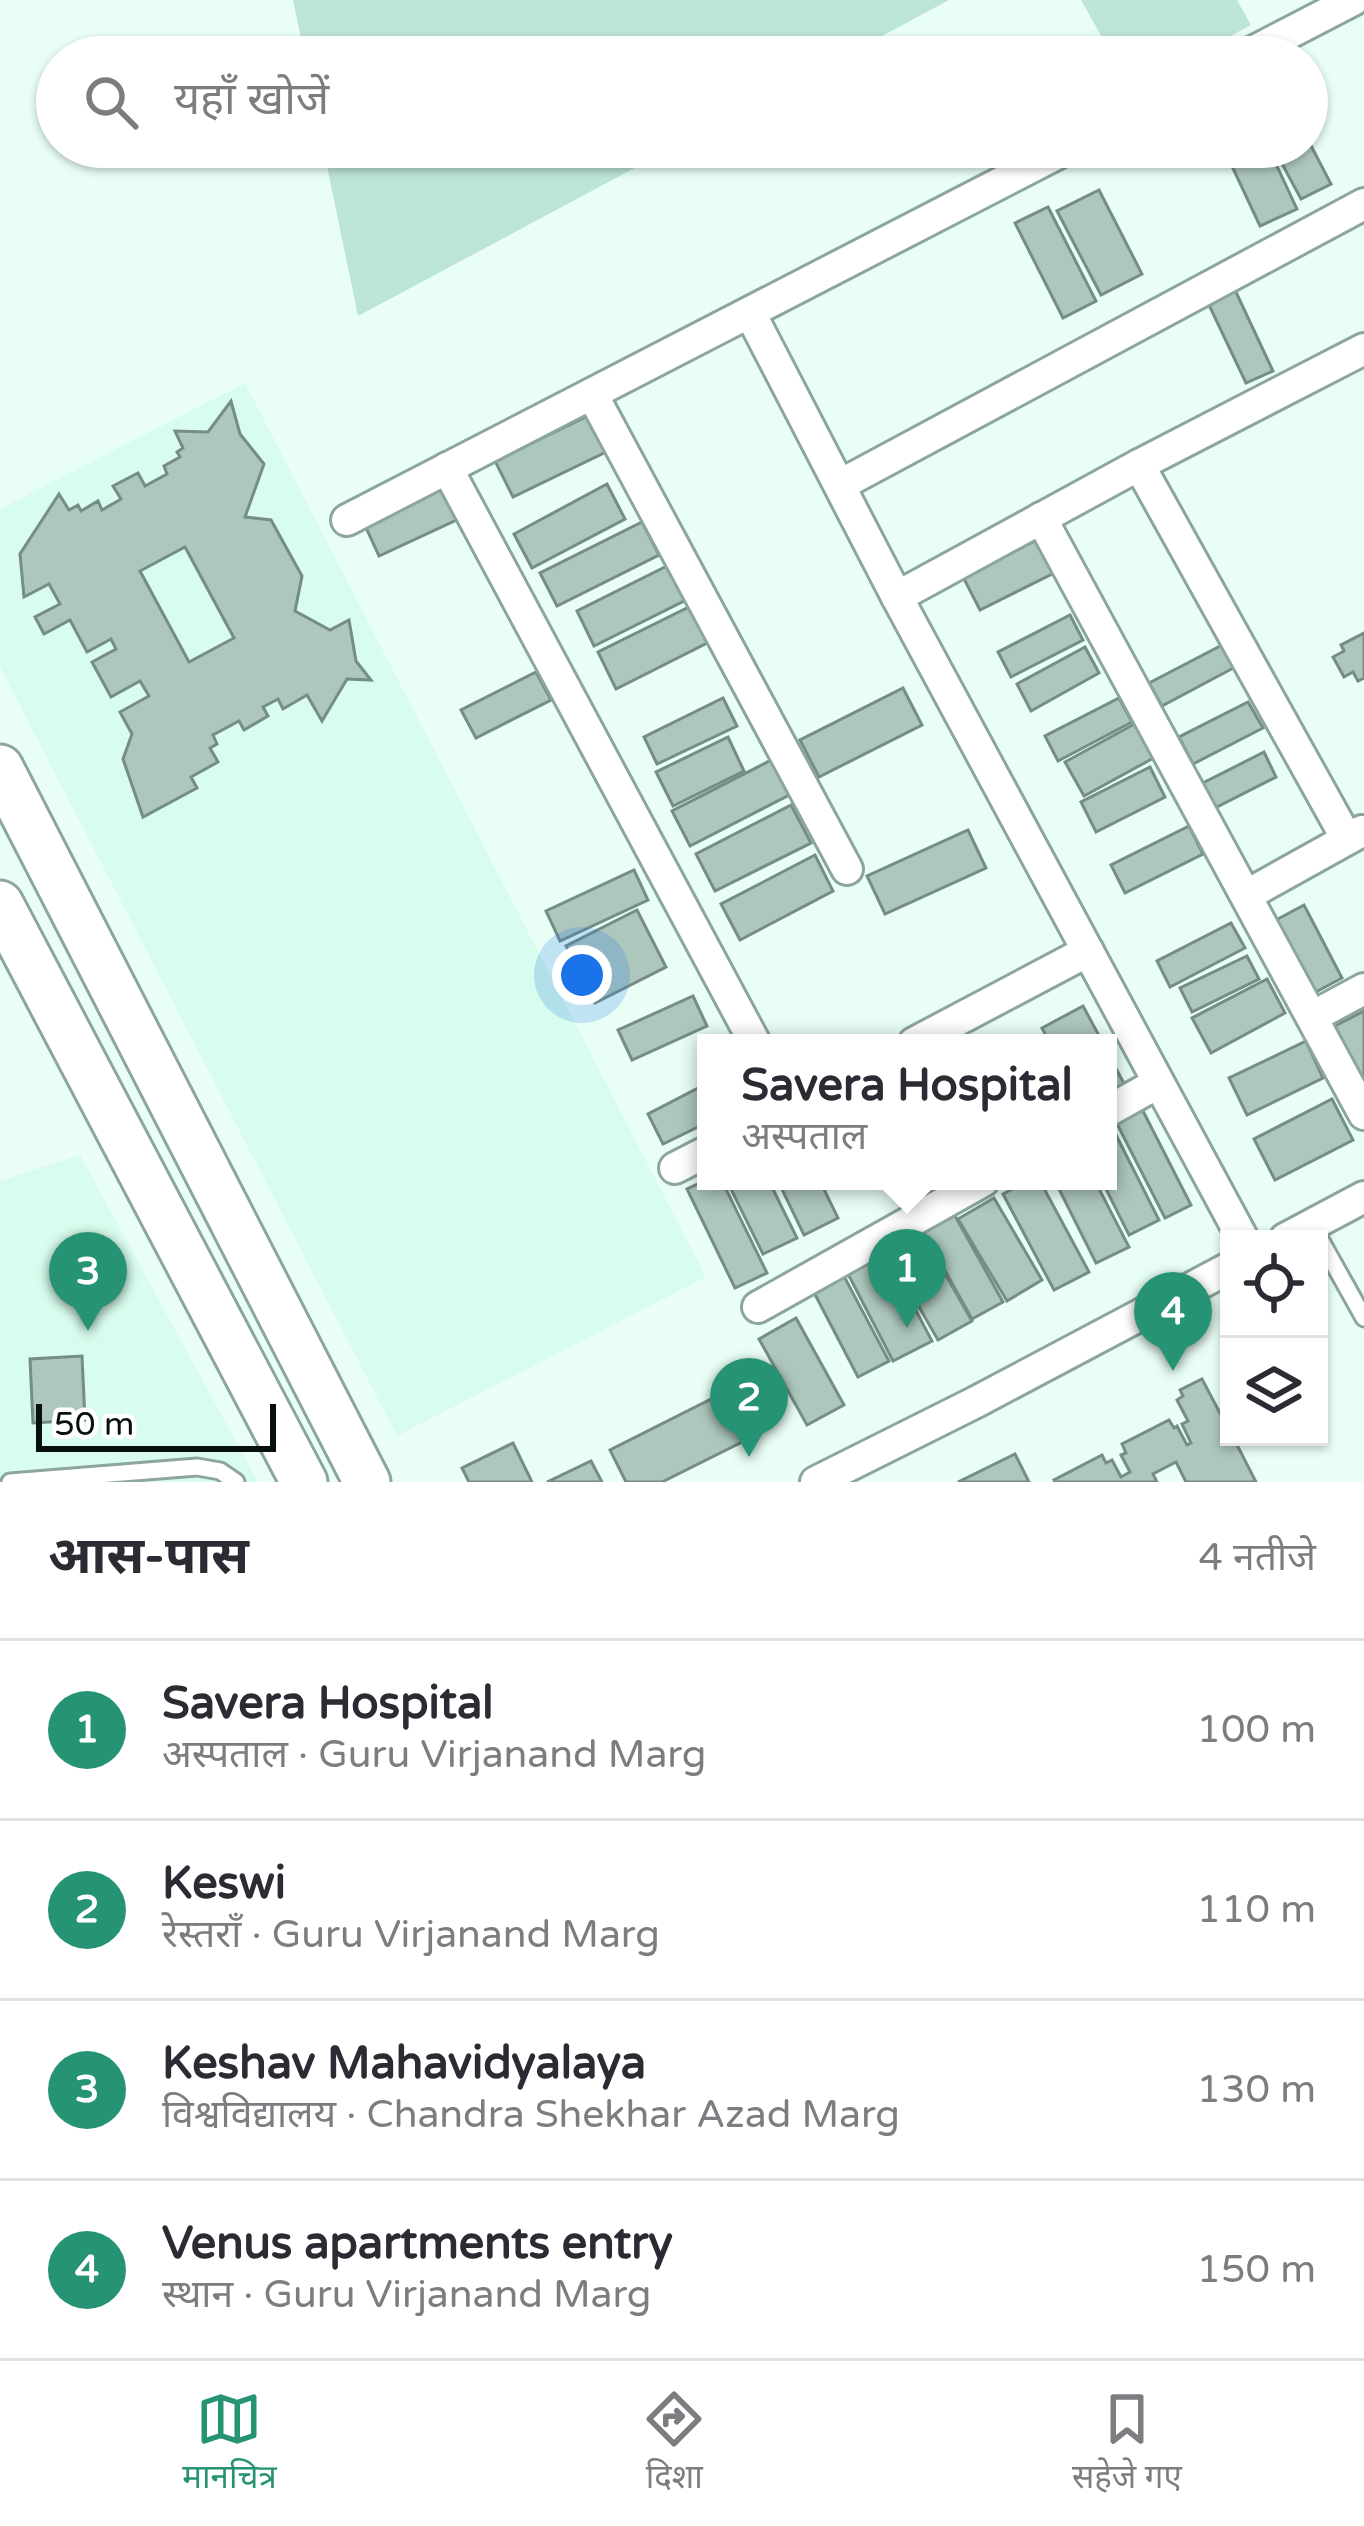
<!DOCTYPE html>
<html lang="hi">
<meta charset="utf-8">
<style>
body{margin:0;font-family:"Varela Round","Noto Sans Devanagari",sans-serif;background:#f7f7f7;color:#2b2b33}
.controls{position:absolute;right:36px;bottom:36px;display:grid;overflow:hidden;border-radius:0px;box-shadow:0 3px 9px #0004}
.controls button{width:108px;height:108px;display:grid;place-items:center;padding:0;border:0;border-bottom:3px solid #e1e1e2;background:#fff;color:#2b2b33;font:60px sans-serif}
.scale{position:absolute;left:36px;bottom:30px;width:240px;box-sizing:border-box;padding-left:12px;border:6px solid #07100d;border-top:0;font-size:33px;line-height:42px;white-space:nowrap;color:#07100d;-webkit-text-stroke:9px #fff;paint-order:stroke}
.you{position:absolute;left:582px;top:975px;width:42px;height:42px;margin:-30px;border:9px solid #fff;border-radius:50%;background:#1a73e8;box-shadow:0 0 0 18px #1a73e833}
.badge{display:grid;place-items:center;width:78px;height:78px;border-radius:50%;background:#269474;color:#fff;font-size:39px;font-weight:700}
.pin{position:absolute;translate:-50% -99px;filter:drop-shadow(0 3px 6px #0008)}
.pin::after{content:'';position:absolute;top:63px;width:42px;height:36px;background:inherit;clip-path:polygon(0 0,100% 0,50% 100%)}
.popup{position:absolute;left:697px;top:1034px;width:420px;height:156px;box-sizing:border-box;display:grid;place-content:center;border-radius:0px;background:#fff;filter:drop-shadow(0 3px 9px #0005);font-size:39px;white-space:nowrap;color:#7c7c81}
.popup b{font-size:45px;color:#2b2b33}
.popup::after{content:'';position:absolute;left:50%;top:100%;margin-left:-24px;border:24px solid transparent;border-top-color:#fff}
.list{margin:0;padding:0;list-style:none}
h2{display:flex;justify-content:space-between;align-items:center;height:156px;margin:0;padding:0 48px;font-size:51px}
h2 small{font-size:39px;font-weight:400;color:#7c7c81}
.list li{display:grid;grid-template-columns:78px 1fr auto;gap:36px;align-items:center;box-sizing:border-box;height:180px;padding:0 48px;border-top:3px solid #e1e1e2}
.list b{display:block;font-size:45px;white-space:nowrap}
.list p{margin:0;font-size:39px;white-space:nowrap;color:#7c7c81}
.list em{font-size:39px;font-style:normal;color:#7c7c81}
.icon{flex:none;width:66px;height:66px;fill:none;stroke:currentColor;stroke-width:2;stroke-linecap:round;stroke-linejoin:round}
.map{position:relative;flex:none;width:1364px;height:1482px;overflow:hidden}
.search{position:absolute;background:#fff;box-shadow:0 3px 9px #0004;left:36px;right:36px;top:36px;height:132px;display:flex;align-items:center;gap:30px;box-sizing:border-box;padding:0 42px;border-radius:66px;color:#7c7c81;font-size:45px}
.sheet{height:876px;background:#fff}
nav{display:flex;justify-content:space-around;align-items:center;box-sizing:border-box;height:168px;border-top:3px solid #e1e1e2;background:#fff;font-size:33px;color:#7c7c81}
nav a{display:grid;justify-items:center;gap:6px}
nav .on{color:#269474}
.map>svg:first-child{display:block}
.built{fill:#d8fced}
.green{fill:#bde5d5}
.building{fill:#adc7bc;stroke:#758d83;stroke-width:3;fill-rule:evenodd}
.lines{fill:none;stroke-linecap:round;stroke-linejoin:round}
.lane-casing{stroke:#8ca69b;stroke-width:21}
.street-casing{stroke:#8ca69b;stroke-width:36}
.secondary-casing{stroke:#8ca69b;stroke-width:51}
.lane{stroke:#fff;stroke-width:15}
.street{stroke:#fff;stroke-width:30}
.secondary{stroke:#fff;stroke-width:45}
</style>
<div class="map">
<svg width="1364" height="1482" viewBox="0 0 1364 1482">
<rect width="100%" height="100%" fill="#e9fff6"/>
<g class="built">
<polygon points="245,383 706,1277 397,1436 0,667 0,509"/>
<polygon points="80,1155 258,1482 0,1482 0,1181"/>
</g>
<g class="green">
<polygon points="293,0 949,0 843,57 305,57"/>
<polygon points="1081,0 1237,0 1251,25 1191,57 1113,57"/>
<polygon points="323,147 674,147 358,316"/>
</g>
<g class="building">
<polygon points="1307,138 1331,184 1301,199 1273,147 1307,147"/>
<polygon points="1223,147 1268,147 1297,209 1260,226"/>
<polygon points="1099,190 1142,274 1101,295 1057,211"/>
<polygon points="1048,207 1096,301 1063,318 1015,223"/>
<polygon points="1235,290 1273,371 1246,383 1208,303"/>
<path d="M231 401 240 434 264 464 245 517 271 520 302 576 295 611 330 630 349 620 356 661 371 680 347 679 322 721 307 695 283 709 278 699 263 707 268 716 244 730 239 721 213 735 217 744 210 748 218 762 191 777 197 788 143 817 123 759 132 734 120 712 149 696 140 681 111 697 92 662 116 649 111 639 87 652 70 620 44 634 35 617 60 604 49 584 24 597 20 554 59 494 69 510 78 505 81 511 98 501 102 510 121 499 113 486 138 473 145 486 167 474 164 466 180 457 177 452 183 448 175 431 208 432ZM185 547 234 638 189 662 140 571Z"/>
<polygon points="590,415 608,451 513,497 495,461"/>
<polygon points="447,483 463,517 379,556 363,521"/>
<polygon points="607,484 625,519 532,568 514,534"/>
<polygon points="642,522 659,555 557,606 540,573"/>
<polygon points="1037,540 1054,573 980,610 963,577"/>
<polygon points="673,563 690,598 594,646 577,611"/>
<polygon points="699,602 717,638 616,689 598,652"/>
<polygon points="1070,615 1083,640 1011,677 998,652"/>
<polygon points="1364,633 1364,678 1358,681 1353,672 1344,677 1333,657 1344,651 1341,645"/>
<polygon points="1226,643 1239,665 1162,706 1149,683"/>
<polygon points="1085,647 1099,673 1031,711 1017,684"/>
<polygon points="536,672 551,700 476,738 461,710"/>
<polygon points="903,688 922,725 819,777 800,740"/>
<polygon points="723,698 737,726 657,764 644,737"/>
<polygon points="1119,698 1132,722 1058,761 1045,736"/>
<polygon points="1248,702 1263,728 1193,764 1179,737"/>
<polygon points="1140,721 1159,755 1084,796 1065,762"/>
<polygon points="728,737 744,771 673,806 656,772"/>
<polygon points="1264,752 1276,777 1215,808 1203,783"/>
<polygon points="779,756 797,791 690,846 672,811"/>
<polygon points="1150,767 1165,797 1096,832 1081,802"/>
<polygon points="791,805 811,843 715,891 696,854"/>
<polygon points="1189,826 1203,854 1125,893 1111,865"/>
<polygon points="968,830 986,868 885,914 867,876"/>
<polygon points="815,855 833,891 740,940 721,904"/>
<polygon points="634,870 648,900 560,941 546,911"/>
<polygon points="1304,905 1342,978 1314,993 1276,920"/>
<polygon points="637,910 666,967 595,1003 566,946"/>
<polygon points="1231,923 1245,948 1170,987 1157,961"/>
<polygon points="1247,956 1259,979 1192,1012 1180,988"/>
<polygon points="1267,979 1285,1013 1211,1053 1192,1018"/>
<polygon points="693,996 707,1026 632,1060 618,1030"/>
<polygon points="1083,1006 1103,1043 1050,1043 1042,1028"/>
<polygon points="1364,1011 1364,1084 1335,1026"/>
<polygon points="1306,1041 1323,1078 1247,1115 1229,1078"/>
<polygon points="1108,1054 1127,1089 1108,1099"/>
<polygon points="706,1084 706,1123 663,1144 648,1114"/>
<polygon points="1332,1099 1353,1140 1275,1180 1254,1139"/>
<polygon points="1142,1109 1191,1205 1165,1218 1116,1122"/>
<polygon points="1111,1125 1159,1220 1129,1235 1102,1181 1108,1181 1108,1126"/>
<polygon points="706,1180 722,1181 767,1273 735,1288 687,1189"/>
<polygon points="727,1181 769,1181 797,1238 763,1254"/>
<polygon points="778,1181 820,1181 838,1218 804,1235"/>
<polygon points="1027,1181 1040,1181 1089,1272 1054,1290 1003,1194"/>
<polygon points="1055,1181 1095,1181 1129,1247 1096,1263"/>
<polygon points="994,1198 1042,1280 1007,1301 958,1219"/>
<polygon points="954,1214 1003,1302 972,1319 923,1231"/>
<polygon points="921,1232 972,1321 938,1340 887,1251"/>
<polygon points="883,1248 932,1341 893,1361 845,1268"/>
<polygon points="838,1265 889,1361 858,1377 808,1281"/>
<polygon points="796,1318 844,1405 807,1425 759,1339"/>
<polygon points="82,1356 85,1420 33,1423 30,1359"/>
<polygon points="1202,1379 1229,1430 1229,1437 1233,1437 1256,1482 1186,1482 1176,1462 1153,1474 1157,1482 1055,1482 1054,1480 1102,1455 1106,1463 1112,1460 1121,1477 1130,1472 1121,1455 1126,1453 1122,1444 1169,1420 1174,1428 1177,1426 1187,1445 1191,1443 1182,1424 1188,1421 1177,1400 1183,1396 1180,1390"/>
<polygon points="731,1389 754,1436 662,1482 626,1482 610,1450"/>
<polygon points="513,1443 532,1482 469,1482 462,1468"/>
<polygon points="1015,1454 1029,1482 958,1482"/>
<polygon points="591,1461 602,1482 547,1482"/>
</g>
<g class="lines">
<g class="lane-casing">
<g id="lane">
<polyline points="1312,1225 1364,1318"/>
<polyline points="10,1482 197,1467 220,1471 236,1482"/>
</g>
</g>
<g class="street-casing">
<g id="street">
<polyline points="1243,57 1353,0"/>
<polyline points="750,313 897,597 1243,1239"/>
<polyline points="592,394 847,869"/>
<polyline points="1139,465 1347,839"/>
<polyline points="447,468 755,1043"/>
<polyline points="840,485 1364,204"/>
<polyline points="1041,518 1364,1114"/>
<polyline points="347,520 1070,147"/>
<polyline points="897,597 1139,465 1364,349"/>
<polyline points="1247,895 1362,831"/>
<polyline points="1312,1017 1364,989"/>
<polyline points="914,1043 1088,951"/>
<polyline points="1108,1111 1158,1083"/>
<polyline points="675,1168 706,1152"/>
<polyline points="1285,1239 1364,1197"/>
<polyline points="758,1307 983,1181"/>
<polyline points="816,1482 976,1402 1229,1268"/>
</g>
</g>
<g class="secondary-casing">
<g id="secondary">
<polyline points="0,768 367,1482"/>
<polyline points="0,904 304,1482"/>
</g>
</g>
<use href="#lane" class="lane"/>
<use href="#street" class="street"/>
<use href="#secondary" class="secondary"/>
</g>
</svg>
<div class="controls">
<button><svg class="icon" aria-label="locate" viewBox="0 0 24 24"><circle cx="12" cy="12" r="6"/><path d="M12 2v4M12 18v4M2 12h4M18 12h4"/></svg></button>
<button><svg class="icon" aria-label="layers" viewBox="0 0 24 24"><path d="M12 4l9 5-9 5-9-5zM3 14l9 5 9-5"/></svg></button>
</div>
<div class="scale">50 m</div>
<div class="you"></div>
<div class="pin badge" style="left:907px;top:1328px">1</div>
<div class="popup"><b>Savera Hospital</b>अस्पताल</div>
<div class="pin badge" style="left:749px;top:1457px">2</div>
<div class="pin badge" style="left:88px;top:1331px">3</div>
<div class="pin badge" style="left:1173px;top:1371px">4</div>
<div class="search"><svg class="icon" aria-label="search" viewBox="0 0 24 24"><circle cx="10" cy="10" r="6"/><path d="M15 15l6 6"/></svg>यहाँ खोजें</div>
</div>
<section class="sheet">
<h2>आस-पास<small>4 नतीजे</small></h2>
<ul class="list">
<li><span class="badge">1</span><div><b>Savera Hospital</b><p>अस्पताल · Guru Virjanand Marg</p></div><em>100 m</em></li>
<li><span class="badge">2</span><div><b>Keswi</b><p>रेस्तराँ · Guru Virjanand Marg</p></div><em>110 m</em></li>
<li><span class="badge">3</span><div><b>Keshav Mahavidyalaya</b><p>विश्वविद्यालय · Chandra Shekhar Azad Marg</p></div><em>130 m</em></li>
<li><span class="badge">4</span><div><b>Venus apartments entry</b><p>स्थान · Guru Virjanand Marg</p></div><em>150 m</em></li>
</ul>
</section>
<nav>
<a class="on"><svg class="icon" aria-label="map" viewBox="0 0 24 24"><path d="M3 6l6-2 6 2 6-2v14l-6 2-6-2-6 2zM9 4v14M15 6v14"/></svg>मानचित्र</a>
<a><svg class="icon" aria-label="directions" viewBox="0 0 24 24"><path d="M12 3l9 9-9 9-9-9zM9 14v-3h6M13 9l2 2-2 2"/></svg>दिशा</a>
<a><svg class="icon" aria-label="saved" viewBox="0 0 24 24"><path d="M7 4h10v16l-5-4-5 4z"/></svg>सहेजे गए</a>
</nav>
